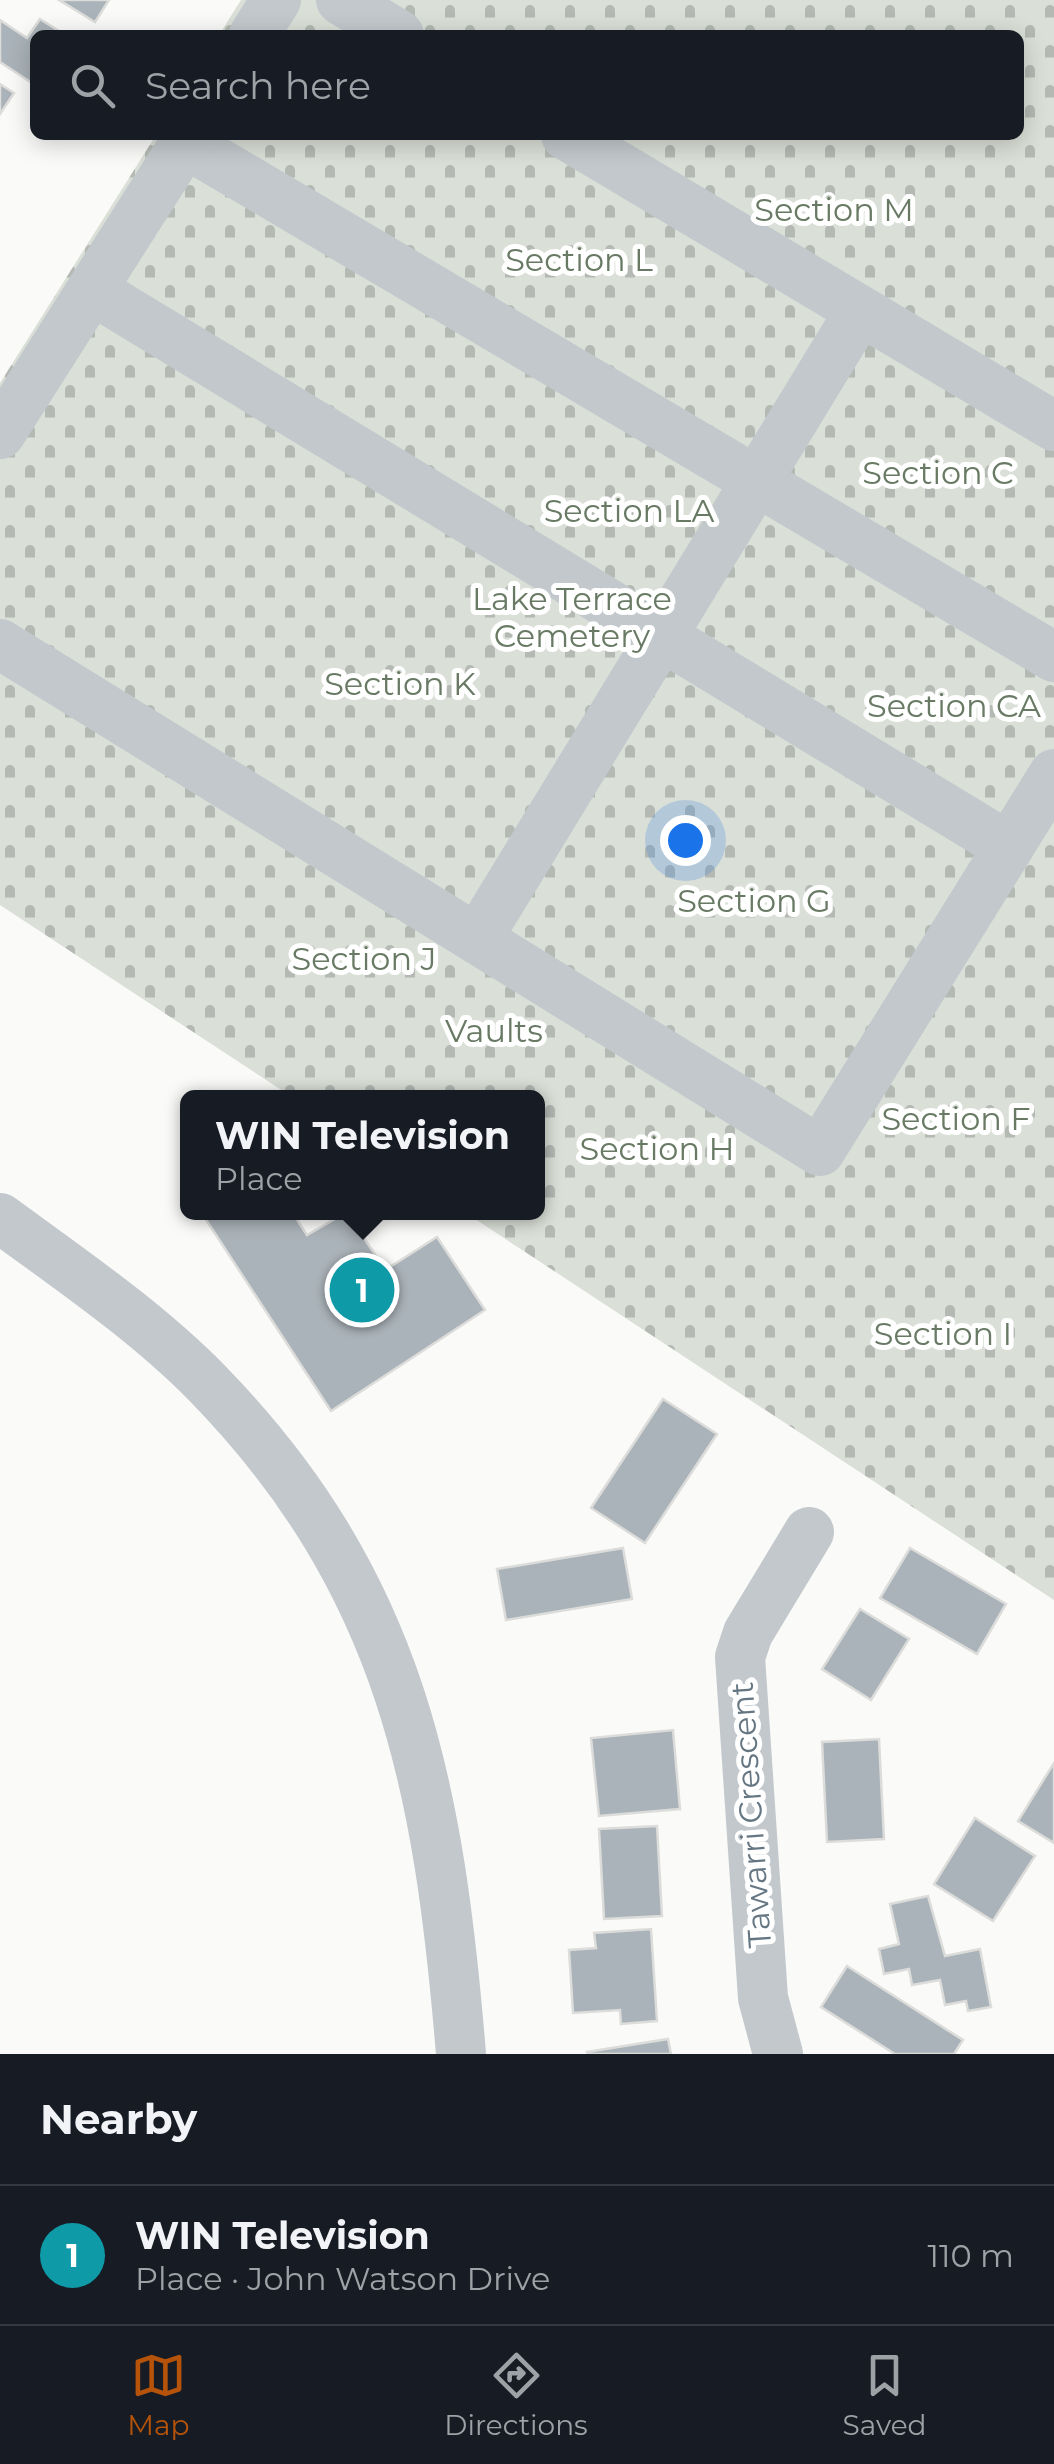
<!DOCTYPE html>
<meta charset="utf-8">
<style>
body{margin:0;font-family:Montserrat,sans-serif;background:#20242c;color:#f1f3f6}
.you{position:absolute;left:685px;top:840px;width:35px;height:35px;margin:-25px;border:8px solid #fff;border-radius:50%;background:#1a73e8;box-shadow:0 0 0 15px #1a73e833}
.badge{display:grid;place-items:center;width:65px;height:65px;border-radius:50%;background:#b45309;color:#fff;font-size:32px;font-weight:700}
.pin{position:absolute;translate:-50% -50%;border:5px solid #fff;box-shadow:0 2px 10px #0006}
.popup{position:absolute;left:180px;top:1090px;width:365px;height:130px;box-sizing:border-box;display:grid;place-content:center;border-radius:15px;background:#171b24;filter:drop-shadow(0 2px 8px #0005);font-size:32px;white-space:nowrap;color:#9ea1a6}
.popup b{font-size:38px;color:#f1f3f6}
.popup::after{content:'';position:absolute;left:50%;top:100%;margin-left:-20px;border:20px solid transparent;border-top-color:#171b24}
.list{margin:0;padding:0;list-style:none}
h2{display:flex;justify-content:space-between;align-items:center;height:130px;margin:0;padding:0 40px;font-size:42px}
h2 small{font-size:32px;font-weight:400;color:#9ea1a6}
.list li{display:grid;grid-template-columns:65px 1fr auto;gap:30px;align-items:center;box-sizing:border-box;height:140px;padding:0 40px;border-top:2px solid #363941}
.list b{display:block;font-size:38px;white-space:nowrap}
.list p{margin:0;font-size:32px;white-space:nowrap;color:#9ea1a6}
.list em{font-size:32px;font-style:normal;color:#9ea1a6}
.icon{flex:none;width:55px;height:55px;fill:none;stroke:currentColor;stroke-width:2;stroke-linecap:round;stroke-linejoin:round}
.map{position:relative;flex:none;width:1054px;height:2054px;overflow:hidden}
.search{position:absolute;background:#171b24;box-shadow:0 5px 25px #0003;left:30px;right:30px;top:30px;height:110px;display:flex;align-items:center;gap:25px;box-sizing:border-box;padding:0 35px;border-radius:15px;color:#9ea1a6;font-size:38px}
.sheet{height:270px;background:#171b24}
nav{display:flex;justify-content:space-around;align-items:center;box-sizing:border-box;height:140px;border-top:2px solid #363941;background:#171b24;font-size:28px;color:#9ea1a6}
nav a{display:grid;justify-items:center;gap:5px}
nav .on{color:#b45309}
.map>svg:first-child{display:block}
.cemetery{fill:url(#cemetery-stones)}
.building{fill:#aab3b9;stroke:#dcdcda;stroke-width:2.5}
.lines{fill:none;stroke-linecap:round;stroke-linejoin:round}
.minor{stroke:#c3c8cc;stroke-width:50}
.labels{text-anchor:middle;stroke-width:10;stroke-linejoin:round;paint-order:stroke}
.park-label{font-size:32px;fill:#687a64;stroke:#fff}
.street-label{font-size:32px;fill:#657683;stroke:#fff}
</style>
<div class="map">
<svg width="1054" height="2054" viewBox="0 0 1054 2054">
<defs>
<pattern id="cemetery-stones" width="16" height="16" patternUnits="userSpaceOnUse" patternTransform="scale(2.5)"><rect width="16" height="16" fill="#dadfd7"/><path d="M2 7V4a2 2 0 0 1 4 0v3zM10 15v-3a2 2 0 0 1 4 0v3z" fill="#b4b9b4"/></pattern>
</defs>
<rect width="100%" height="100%" fill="#fafaf8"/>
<polygon class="cemetery" points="241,0 1054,0 1054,1600 466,1213 537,1212 537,1098 292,1097 0,905 0,383 156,135 1019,135 1019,35 219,35"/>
<g class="building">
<polygon points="59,0 109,0 95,22"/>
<polygon points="40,19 65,35 35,35 35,85 0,62 0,20 27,38"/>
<polygon points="0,84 14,93 0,114"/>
<polygon points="201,1212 292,1212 307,1235 347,1212 385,1270 437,1237 485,1310 331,1411"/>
<polygon points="663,1399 717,1434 645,1543 591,1508"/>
<polygon points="623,1548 632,1599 506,1620 497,1569"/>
<polygon points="910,1548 1006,1604 977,1654 880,1598"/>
<polygon points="860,1609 909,1639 871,1700 822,1669"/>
<polygon points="673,1730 680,1809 599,1816 591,1738"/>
<polygon points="879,1739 884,1839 827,1842 822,1742"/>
<polygon points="1054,1763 1054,1843 1018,1821"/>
<polygon points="975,1818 1035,1856 993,1921 934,1884"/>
<polygon points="657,1826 662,1916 604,1919 599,1829"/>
<polygon points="928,1896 945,1956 980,1949 991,2007 968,2011 966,2001 945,2005 940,1980 912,1985 909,1969 884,1974 879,1949 899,1944 890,1904"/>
<polygon points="651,1929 657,2021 621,2024 620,2010 573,2013 569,1950 596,1948 594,1933"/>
<polygon points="847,1966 963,2040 954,2054 895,2054 821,2007"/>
<polygon points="668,2039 671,2054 588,2054 587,2052"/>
</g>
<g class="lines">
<g class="minor">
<polyline points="341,0 399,35"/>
<polyline points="254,35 276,0"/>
<polyline points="566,135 1054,426"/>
<polyline points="185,143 1054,657"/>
<polyline points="92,290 1009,847"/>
<polyline points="0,434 190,135"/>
<polyline points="0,644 820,1151 1054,774"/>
<polyline points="477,939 860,311"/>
<path d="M0 1218C71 1270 146 1321 207 1383 402 1583 439 1786 461 2054"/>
<polyline points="778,2054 763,1998 740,1657 748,1633 809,1532"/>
</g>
</g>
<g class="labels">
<g class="park-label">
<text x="834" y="221">Section M</text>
<text x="579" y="271">Section L</text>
<text x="938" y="484">Section C</text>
<text x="629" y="522">Section LA</text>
<text x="572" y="610">Lake Terrace<tspan x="572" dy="37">Cemetery</tspan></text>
<text x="400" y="695">Section K</text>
<text x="954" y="717">Section CA</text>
<text x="754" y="912">Section G</text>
<text x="364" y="970">Section J</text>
<text x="494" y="1042">Vaults</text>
<text x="956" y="1130">Section F</text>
<text x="657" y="1160">Section H</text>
<text x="943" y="1345">Section I</text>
</g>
<g class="street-label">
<text transform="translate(751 1815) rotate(-94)" y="11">Tawarri Crescent</text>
</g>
</g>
</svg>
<div class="you"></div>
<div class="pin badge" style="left:362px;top:1290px;background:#0f9aa8">1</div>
<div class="popup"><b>WIN Television</b>Place</div>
<div class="search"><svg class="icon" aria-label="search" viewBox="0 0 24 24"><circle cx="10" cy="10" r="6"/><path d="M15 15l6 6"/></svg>Search here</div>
</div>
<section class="sheet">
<h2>Nearby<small></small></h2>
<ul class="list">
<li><span class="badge" style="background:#0f9aa8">1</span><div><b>WIN Television</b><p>Place · John Watson Drive</p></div><em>110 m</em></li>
</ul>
</section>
<nav>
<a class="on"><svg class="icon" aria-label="map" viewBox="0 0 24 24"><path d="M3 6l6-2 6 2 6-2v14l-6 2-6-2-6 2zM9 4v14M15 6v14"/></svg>Map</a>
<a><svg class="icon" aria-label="directions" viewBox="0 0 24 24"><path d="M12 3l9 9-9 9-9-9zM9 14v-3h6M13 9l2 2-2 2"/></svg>Directions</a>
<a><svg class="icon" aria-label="saved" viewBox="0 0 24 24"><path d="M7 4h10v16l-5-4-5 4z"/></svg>Saved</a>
</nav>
